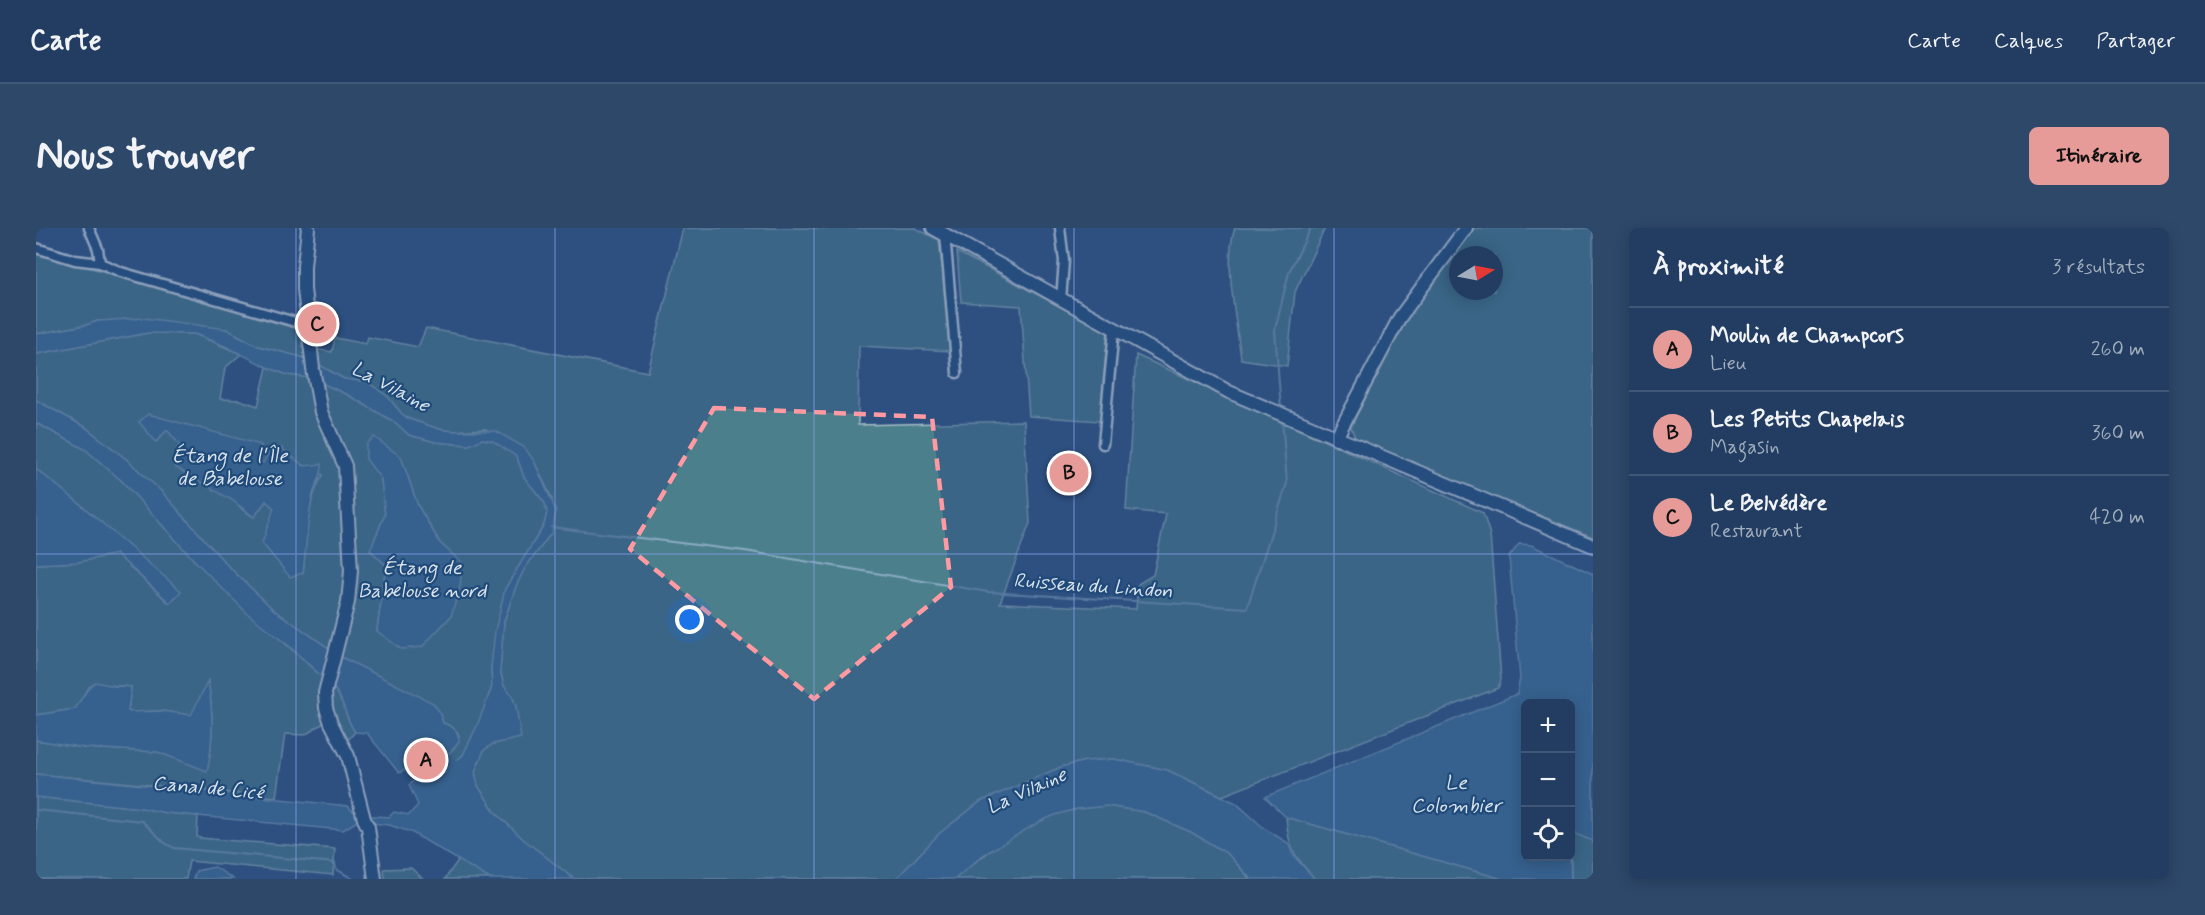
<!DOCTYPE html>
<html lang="fr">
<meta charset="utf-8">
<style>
body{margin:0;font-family:Mynerve,sans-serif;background:#2e486a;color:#f1f3f6}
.controls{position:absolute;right:18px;bottom:18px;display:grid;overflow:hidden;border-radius:9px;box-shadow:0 3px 15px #0003}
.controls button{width:54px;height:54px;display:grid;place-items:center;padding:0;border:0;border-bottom:2px solid #3f5676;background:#223d61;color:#f1f3f6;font:30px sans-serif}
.compass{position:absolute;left:1413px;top:18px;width:54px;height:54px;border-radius:50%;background:#223d61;box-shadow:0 3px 15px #0003;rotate:80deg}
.you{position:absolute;left:654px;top:392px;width:21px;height:21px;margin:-15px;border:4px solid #fff;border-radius:50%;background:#1a73e8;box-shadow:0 0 0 9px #1a73e833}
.badge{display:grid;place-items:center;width:39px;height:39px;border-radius:50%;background:#e69b98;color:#111;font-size:20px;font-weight:700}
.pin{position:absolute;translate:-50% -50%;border:3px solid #fff;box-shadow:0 2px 6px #0006}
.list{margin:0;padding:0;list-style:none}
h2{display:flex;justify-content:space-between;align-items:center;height:78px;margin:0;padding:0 24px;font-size:26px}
h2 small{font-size:20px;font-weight:400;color:#a2aebd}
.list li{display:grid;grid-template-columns:39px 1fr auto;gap:18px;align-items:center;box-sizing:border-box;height:84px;padding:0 24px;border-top:2px solid #3f5676}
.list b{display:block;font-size:22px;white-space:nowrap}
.list p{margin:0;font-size:20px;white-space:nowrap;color:#a2aebd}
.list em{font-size:20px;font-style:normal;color:#a2aebd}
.icon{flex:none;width:33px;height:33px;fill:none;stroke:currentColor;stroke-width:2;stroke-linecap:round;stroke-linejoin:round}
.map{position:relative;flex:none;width:1557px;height:651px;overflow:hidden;border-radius:9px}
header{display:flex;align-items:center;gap:36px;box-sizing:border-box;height:84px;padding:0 30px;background:#223d61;border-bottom:2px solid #3f5676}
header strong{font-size:28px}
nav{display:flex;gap:33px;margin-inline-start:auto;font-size:21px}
.intro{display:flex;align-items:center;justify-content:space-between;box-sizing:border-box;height:144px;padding:0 36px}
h1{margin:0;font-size:42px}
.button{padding:15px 27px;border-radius:9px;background:#e69b98;color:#111;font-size:21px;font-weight:700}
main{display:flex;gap:36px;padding:0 36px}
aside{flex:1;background:#223d61;border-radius:9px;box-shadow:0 3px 15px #0003}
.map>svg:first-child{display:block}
.green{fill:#4c7f8c;stroke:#a6bfc6;stroke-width:1.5;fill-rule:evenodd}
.water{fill:#40759d;stroke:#8cacc4;stroke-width:1.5}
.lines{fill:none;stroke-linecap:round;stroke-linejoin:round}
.stream{stroke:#8cacc4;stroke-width:2}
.river{stroke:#40759d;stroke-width:14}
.street-casing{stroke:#fff;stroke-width:13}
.secondary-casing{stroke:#fff;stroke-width:16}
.street{stroke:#1f4a7a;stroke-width:8}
.secondary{stroke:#1f4a7a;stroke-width:12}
.marked{fill:none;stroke:#ff9aa2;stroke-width:4.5;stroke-dasharray:12 8;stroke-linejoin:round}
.grid{fill:none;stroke:#839eea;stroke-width:1.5;stroke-opacity:0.55}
.labels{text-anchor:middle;stroke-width:4.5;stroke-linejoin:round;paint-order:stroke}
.water-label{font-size:20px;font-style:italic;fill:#d9e3eb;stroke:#1f4a7a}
</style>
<header>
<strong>Carte</strong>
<nav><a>Carte</a><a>Calques</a><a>Partager</a></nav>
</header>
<div class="intro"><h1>Nous trouver</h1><a class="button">Itinéraire</a></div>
<main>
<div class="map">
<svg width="1557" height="651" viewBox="0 0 1557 651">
<rect width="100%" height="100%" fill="#2d5181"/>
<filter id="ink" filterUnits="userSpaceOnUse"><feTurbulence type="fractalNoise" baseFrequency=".0167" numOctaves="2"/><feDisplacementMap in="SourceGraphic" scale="12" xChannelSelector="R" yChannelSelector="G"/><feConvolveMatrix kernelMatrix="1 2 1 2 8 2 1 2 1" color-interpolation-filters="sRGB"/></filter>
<g filter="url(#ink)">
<g class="green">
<polygon points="647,0 879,0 903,12 915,123 823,118 822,197 988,193 994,295 964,375 1100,381 1102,356 1117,347 1130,286 1090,282 1100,127 1447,285 1454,307 1465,452 1462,460 1186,568 1131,542 1078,531 1050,533 1025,539 944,574 904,605 860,651 538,651 487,611 459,584 442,558 439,544 448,522 457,516 484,510 480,479 476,468 468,458 464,442 468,393 480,358 489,340 516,304 516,271 498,233 450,201 417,203 403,201 373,191 366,186 351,168 331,154 308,151 273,131 222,118 190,101 62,93 50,97 0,106 0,24 142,65 224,85 265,99 271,120 296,124 299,110 330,116 332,109 382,119 390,100 612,144"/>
<path d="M1199 0H1289L1259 64 1251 138 1205 131C1201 95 1187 33 1199 0Z"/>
<path d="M1438 0H1557V309L1326 216 1319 210 1315 199 1366 97ZM1422 27H1458V63H1422Z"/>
<polygon points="921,24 1072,104 1064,193 993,188 985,78 925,74"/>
<path d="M112 105 159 106 205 126 189 140 184 171 204 172 222 178 231 139 252 147 275 150 312 167 359 194 373 207 400 214 432 217 446 211 457 212 481 229 488 249 509 275 511 285 508 297 469 361 455 439 456 459 441 499 427 527 417 535 410 527C424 514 431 504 407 495L403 483 307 430 238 382 192 338 126 264 90 231 49 199 0 172V126ZM131 202 225 218 223 232 227 235 245 220 259 233 287 247C269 274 271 314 267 345L238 280 230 273 218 289 207 282ZM365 229 382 278 404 315 426 336 341 402 350 337 334 322 349 287 345 251Z"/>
<path d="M0 195 49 221 86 253 158 332 296 458C308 470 309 490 319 504L311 513 297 489 269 507 249 506 240 569 0 546V512L49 520 122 524 171 542C178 513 177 483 172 453L156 487 125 483 94 484 92 483 95 459 71 457 50 463 40 481 0 487V336L42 334 80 326 133 375 144 363 44 276 0 241Z"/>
<polygon points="0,569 106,580 130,585 162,588 161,609 164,610 299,621 297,647 153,633 150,651 0,651"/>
<path d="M1071 578 1109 584 1155 604 1192 626 1214 651H919C941 630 992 595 1021 586 1037 581 1054 579 1071 578Z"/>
<path d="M1250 589 1467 651H1279C1257 626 1253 623 1250 589Z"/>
<polygon points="1535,604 1557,613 1557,651 1535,651"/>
<polygon points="423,631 454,651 409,651"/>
<polygon points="375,640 387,651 349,651 348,641"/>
</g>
<g class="water">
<path d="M108 90 190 101 222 118 273 131 308 151 331 154 351 168 366 186 373 191 403 201 417 203H460L489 220 498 233 520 283 516 304 489 340 480 358 468 393 464 443 468 458 476 468 480 479 485 510 457 516 448 522 439 544 442 558 459 584 487 611 538 651H454L375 604 353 597 321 593 307 602 130 585 106 580 0 569V546L312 578C319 589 340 588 353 589L358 584 373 587 382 577 373 557 386 546 400 548 410 544 412 539 427 527 441 498 456 459 455 439 459 403 469 361 508 297 511 285 509 275 488 249 481 229 457 213 446 211 433 217 400 214 373 207 359 194 312 167 275 150 252 147 231 139 191 119 159 106 112 105 0 126V106L50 97 62 93Z"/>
<path d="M0 172 49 199 90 231 126 264 192 338 238 382 307 430 397 475 403 483 407 495C418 499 421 501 423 513 419 521 410 529 401 533L391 525 374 539 378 545 374 548 368 542 363 545 331 505 319 504C309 490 308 470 296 458L253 418 212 386 158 332 86 253 49 221 0 195Z"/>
<path d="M112 186 225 217 223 231 227 235 235 220H245L268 238 286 236C287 249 278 257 276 271 271 295 270 321 267 345L254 349 226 315 238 280 230 273 218 289 196 272 139 239 143 216 131 202 120 214 103 194Z"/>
<polygon points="338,209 365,229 382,278 404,315 426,335 424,358 415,388 386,419 365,421 341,403 350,337 334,322 349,287 345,251 330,231 330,216"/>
<polygon points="0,241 44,276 145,363 134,375 80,326 42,334 0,336"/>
<polygon points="1483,316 1495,317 1557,346 1557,613 1535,604 1534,476 1490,476 1490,628 1534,629 1535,651 1467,651 1250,589 1229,569 1481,466 1484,450 1473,329"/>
<path d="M172 453C177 483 178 513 171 543L122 524 49 520 0 512V487L39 481 53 459 59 454 78 458 95 459 92 483 94 484 125 483 155 487Z"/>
<polygon points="1078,531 1131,542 1200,575 1229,601 1252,615 1257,627 1279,651 1215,651 1192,626 1155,604 1109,584 1071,578 1041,581 1019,587 1003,594 947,627 919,651 860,651 904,605 944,574 1025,539 1050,533"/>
<polygon points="179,639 197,651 157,651 160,643"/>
</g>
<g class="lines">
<g class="stream">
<polyline points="1245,182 1239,102 1253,44 1275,0"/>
<polyline points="515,299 709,323 952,364 1211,380 1251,255 1246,191"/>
<polyline points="0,582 106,593 129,615 138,620 299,635 300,641 317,651"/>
</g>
<polyline class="river" points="395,519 420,542 421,552"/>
<g class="street-casing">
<g id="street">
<polyline points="53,0 62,21 64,35 85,44 273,98"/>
<polyline points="1024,0 1028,33 1025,72"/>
<polyline points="909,6 921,145"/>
<polyline points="0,20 39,32 64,35"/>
<polyline points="1067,216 1078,102"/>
</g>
</g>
<g class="secondary-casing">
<g id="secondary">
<polyline points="272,0 268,38 268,61 277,141 285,184 309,238 315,343 312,374 289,465 290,480 295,495 312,528 328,591 332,599 339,651"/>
<polyline points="897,0 1193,164 1557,318"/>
<polyline points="1300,210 1364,89 1430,0"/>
</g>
</g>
<use href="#street" class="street"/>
<use href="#secondary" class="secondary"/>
</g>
</g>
<path d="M0 0H1557V651H0ZM678 180 896 189 915 359 778 471 594 321Z" fill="#2d5181" fill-opacity=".55" fill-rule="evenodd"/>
<path class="marked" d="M678 180 896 189 915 359 778 471 594 321Z"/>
<path class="grid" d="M260 0V651M519 0V651M778 0V651M1038 0V651M1298 0V651M0 326H1557"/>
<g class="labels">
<g class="water-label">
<text transform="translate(355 158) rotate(28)" y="7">La Vilaine</text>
<text x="194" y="234">Étang de l'Île<tspan x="194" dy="23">de Babelouse</tspan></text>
<text x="386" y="346">Étang de<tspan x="386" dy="23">Babelouse nord</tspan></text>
<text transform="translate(1057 357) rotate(4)" y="7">Ruisseau du Lindon</text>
<text x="1420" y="561">Le<tspan x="1420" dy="23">Colombier</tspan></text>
<text transform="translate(172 559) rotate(5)" y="7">Canal de Cicé</text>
<text transform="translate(990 562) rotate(-24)" y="7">La Vilaine</text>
</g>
</g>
</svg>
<div class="controls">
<button>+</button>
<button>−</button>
<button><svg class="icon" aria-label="locate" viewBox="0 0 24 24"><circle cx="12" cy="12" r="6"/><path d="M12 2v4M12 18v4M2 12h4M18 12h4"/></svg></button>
</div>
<svg class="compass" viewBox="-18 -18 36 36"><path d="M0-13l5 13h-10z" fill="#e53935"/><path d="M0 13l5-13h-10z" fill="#a2aebd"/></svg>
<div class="you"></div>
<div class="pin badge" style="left:390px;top:532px">A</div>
<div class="pin badge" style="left:1033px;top:245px">B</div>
<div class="pin badge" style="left:281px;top:96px">C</div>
</div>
<aside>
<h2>À proximité<small>3 résultats</small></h2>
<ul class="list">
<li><span class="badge">A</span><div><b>Moulin de Champcors</b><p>Lieu</p></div><em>260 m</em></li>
<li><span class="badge">B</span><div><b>Les Petits Chapelais</b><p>Magasin</p></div><em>360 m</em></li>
<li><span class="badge">C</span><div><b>Le Belvédère</b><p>Restaurant</p></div><em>420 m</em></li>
</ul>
</aside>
</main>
